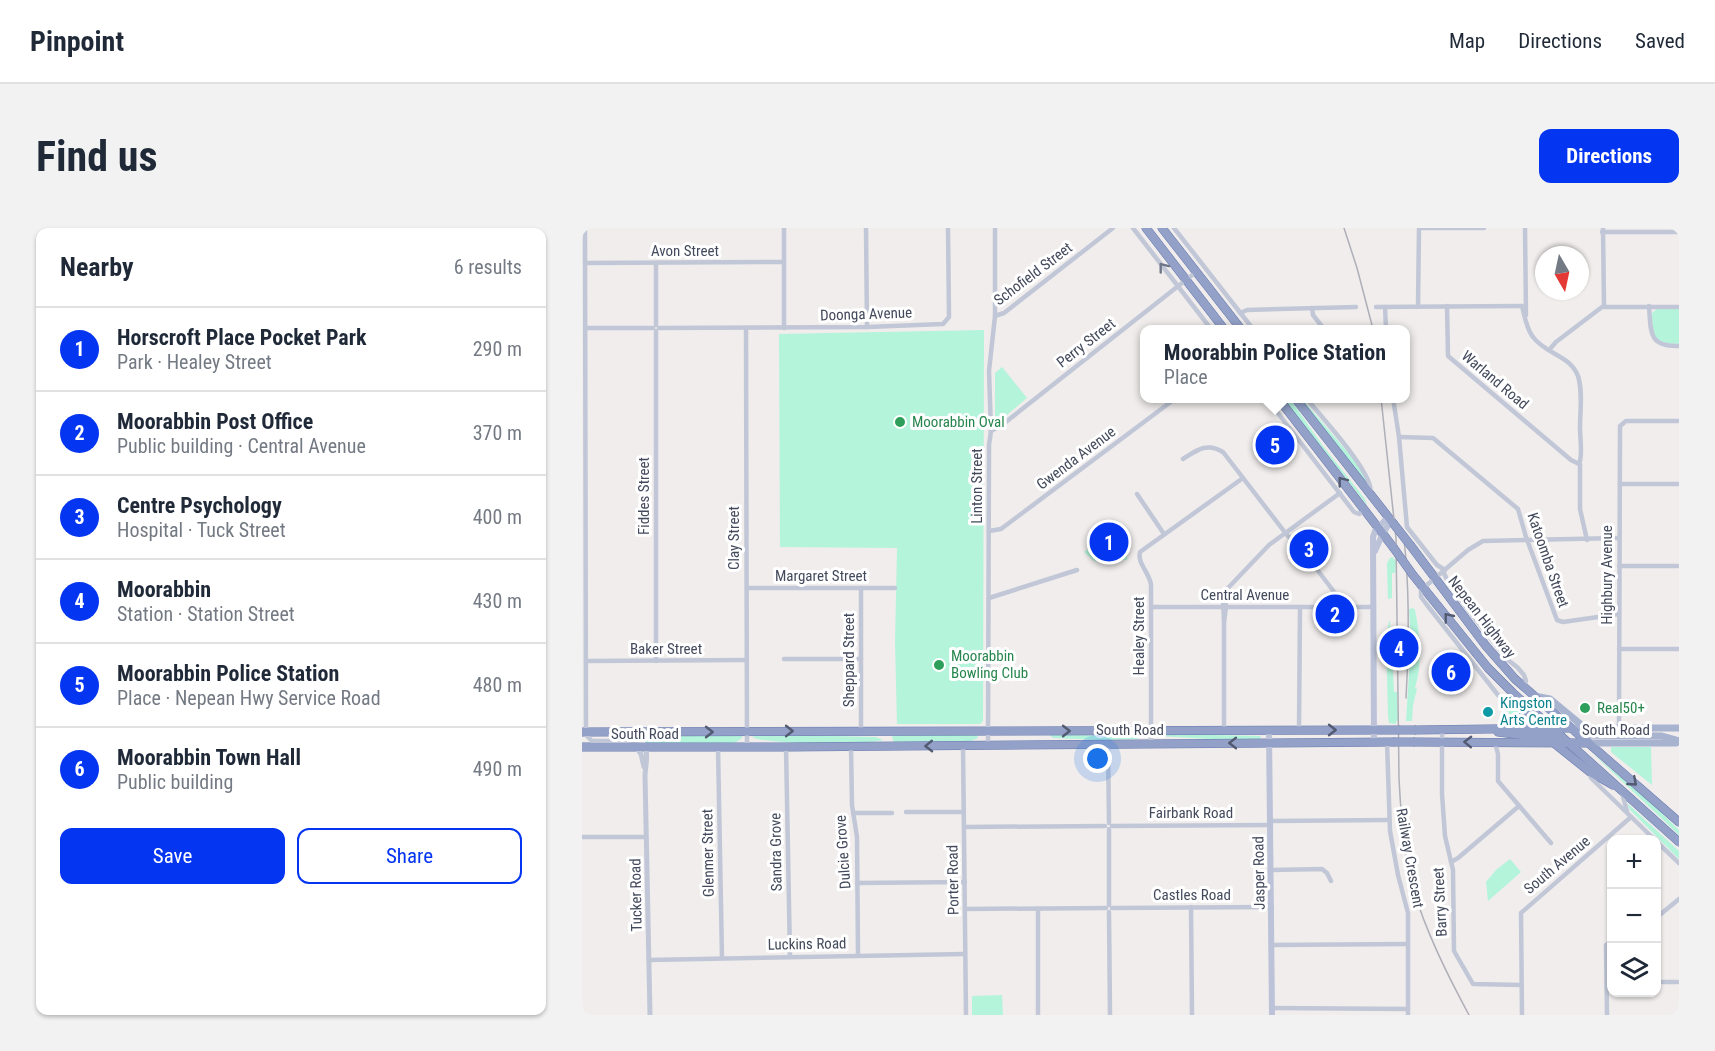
<!DOCTYPE html>
<meta charset="utf-8">
<style>
body{margin:0;font-family:"Roboto Condensed",sans-serif;background:#f2f2f3;color:#1f2937}
.controls{position:absolute;right:18px;bottom:18px;display:grid;overflow:hidden;border-radius:12px;box-shadow:0 2px 4px #0004}
.controls button{width:54px;height:54px;display:grid;place-items:center;padding:0;border:0;border-bottom:2px solid #e0e1e3;background:#fff;color:#1f2937;font:30px sans-serif}
.compass{position:absolute;left:953px;top:18px;width:54px;height:54px;border-radius:50%;background:#fff;box-shadow:0 2px 4px #0004;rotate:171deg}
.you{position:absolute;left:516px;top:531px;width:21px;height:21px;margin:-15px;border:4px solid #fff;border-radius:50%;background:#1a73e8;box-shadow:0 0 0 9px #1a73e833}
.badge{display:grid;place-items:center;width:39px;height:39px;border-radius:50%;background:#0435f1;color:#fff;font-size:20px;font-weight:700}
.pin{position:absolute;translate:-50% -50%;border:3px solid #fff;box-shadow:0 2px 6px #0006}
.popup{position:absolute;left:558px;top:97px;width:270px;height:78px;box-sizing:border-box;display:grid;place-content:center;border-radius:12px;background:#fff;filter:drop-shadow(0 2px 4px #0005);font-size:20px;white-space:nowrap;color:#747a83}
.popup b{font-size:22px;color:#1f2937}
.popup::after{content:'';position:absolute;left:50%;top:100%;margin-left:-12px;border:12px solid transparent;border-top-color:#fff}
.list{margin:0;padding:0;list-style:none}
h2{display:flex;justify-content:space-between;align-items:center;height:78px;margin:0;padding:0 24px;font-size:26px}
h2 small{font-size:20px;font-weight:400;color:#747a83}
.list li{display:grid;grid-template-columns:39px 1fr auto;gap:18px;align-items:center;box-sizing:border-box;height:84px;padding:0 24px;border-top:2px solid #e0e1e3}
.list b{display:block;font-size:22px;white-space:nowrap}
.list p{margin:0;font-size:20px;white-space:nowrap;color:#747a83}
.list em{font-size:20px;font-style:normal;color:#747a83}
.actions{display:flex;gap:12px;padding:18px 24px}
.actions a{flex:1;padding:14px 0;border:2px solid #0435f1;border-radius:12px;text-align:center;font-size:21px;color:#0435f1}
.actions .main{background:#0435f1;color:#fff}
.icon{flex:none;width:33px;height:33px;fill:none;stroke:currentColor;stroke-width:2;stroke-linecap:round;stroke-linejoin:round}
.map{position:relative;flex:none;width:1097px;height:787px;overflow:hidden;border-radius:12px}
header{display:flex;align-items:center;gap:36px;box-sizing:border-box;height:84px;padding:0 30px;background:#fff;border-bottom:2px solid #e0e1e3}
header strong{font-size:28px}
nav{display:flex;gap:33px;margin-inline-start:auto;font-size:21px}
.intro{display:flex;align-items:center;justify-content:space-between;box-sizing:border-box;height:144px;padding:0 36px}
h1{margin:0;font-size:42px}
.button{padding:15px 27px;border-radius:12px;background:#0435f1;color:#fff;font-size:21px;font-weight:700}
main{display:flex;gap:36px;padding:0 36px}
aside{flex:1;background:#fff;border-radius:12px;box-shadow:0 2px 4px #0004}
.map>svg:first-child{display:block}
.green{fill:#b4f4db}
.lines{fill:none;stroke-linecap:round;stroke-linejoin:round}
.trunk-casing{stroke:#697aae;stroke-width:9}
.minor{stroke:#c1c7d6;stroke-width:4.5}
.tertiary{stroke:#c1c7d6;stroke-width:5}
.secondary{stroke:#bcc3d8;stroke-width:6}
.primary{stroke:#a8b3cf;stroke-width:7}
.trunk{stroke:#93a1c8;stroke-width:8}
.rail{stroke:#aeafb8;stroke-width:1.5}
.trunk-bridge-casing{stroke:#697aae;stroke-width:9;stroke-linecap:butt}
.trunk-bridge{stroke:#93a1c8;stroke-width:8}
.oneway{stroke:#6f7687}
.oneway2{stroke:#535b72}
.leisure-dot{fill:#2e9e5b;stroke:#fff;stroke-width:2}
.culture-dot{fill:#0f9aa8;stroke:#fff;stroke-width:2}
.labels{text-anchor:middle;stroke-width:6;stroke-linejoin:round;paint-order:stroke}
.street-label{font-size:15px;fill:#434a5c;stroke:#fff}
.leisure-label{font-size:15px;fill:#27864d;stroke:#fff;text-anchor:start}
.culture-label{font-size:15px;fill:#0d838f;stroke:#fff;text-anchor:start}
</style>
<header>
<strong>Pinpoint</strong>
<nav><a>Map</a><a>Directions</a><a>Saved</a></nav>
</header>
<div class="intro"><h1>Find us</h1><a class="button">Directions</a></div>
<main>
<aside>
<h2>Nearby<small>6 results</small></h2>
<ul class="list">
<li><span class="badge">1</span><div><b>Horscroft Place Pocket Park</b><p>Park · Healey Street</p></div><em>290 m</em></li>
<li><span class="badge">2</span><div><b>Moorabbin Post Office</b><p>Public building · Central Avenue</p></div><em>370 m</em></li>
<li><span class="badge">3</span><div><b>Centre Psychology</b><p>Hospital · Tuck Street</p></div><em>400 m</em></li>
<li><span class="badge">4</span><div><b>Moorabbin</b><p>Station · Station Street</p></div><em>430 m</em></li>
<li><span class="badge">5</span><div><b>Moorabbin Police Station</b><p>Place · Nepean Hwy Service Road</p></div><em>480 m</em></li>
<li><span class="badge">6</span><div><b>Moorabbin Town Hall</b><p>Public building</p></div><em>490 m</em></li>
</ul>
<div class="actions"><a class="main">Save</a><a>Share</a></div>
</aside>
<div class="map">
<svg width="1097" height="787" viewBox="0 0 1097 787">
<rect width="100%" height="100%" fill="#f0edec"/>
<g class="green">
<path d="M1075 81H1097V116C1070 115 1071 110 1070 85Z"/>
<polygon points="402,102 401,493 398,496 315,496 313,414 315,320 198,319 197,106"/>
<polygon points="420,139 445,170 419,192 413,190 413,145"/>
<polygon points="701,171 708,171 741,218 783,271 785,277"/>
<polygon points="722,173 780,241 788,260 721,174"/>
<polygon points="528,306 547,321 545,325 545,332 512,333 502,324"/>
<polygon points="810,329 814,333 813,345 810,345 810,370 806,371 805,336 807,331"/>
<path d="M831 380 833 382C838 408 841 433 833 460L835 461 831 477 830 493H824L829 414 827 381Z"/>
<path d="M807 393H808C809 418 811 438 812 464H815L816 493H814V496L807 495 806 488 804 409Z"/>
<path d="M922 474C933 477 942 479 937 492L926 496 925 488 927 487V484L918 479 919 475Z"/>
<polygon points="466,506 555,509 556,511 519,512 471,510"/>
<polygon points="583,506 679,508 678,511 643,512 576,508"/>
<polygon points="58,507 160,507 160,510 154,514 148,516 65,516"/>
<path d="M178 507 253 508 294 509 301 512C284 517 184 517 170 509Z"/>
<polygon points="312,507 395,507 396,510 389,513 312,514 310,509"/>
<polygon points="1029,519 1069,519 1070,557 1029,524"/>
<polygon points="1010,525 1067,573 1097,602 1097,607"/>
<polygon points="1045,575 1097,623 1097,631 1048,582"/>
<polygon points="928,631 939,644 906,673 904,654 914,642"/>
<polygon points="420,767 421,787 390,787 390,768"/>
</g>
<g class="lines">
<g class="trunk-casing">
<g id="trunk">
<polyline points="564,0 642,101"/>
<polyline points="580,0 659,101"/>
<polyline points="696,170 811,319"/>
<polyline points="713,170 811,295"/>
<polyline points="829,318 904,418 933,451 1097,594"/>
<polyline points="831,347 906,440 931,465 1097,614"/>
<polyline points="930,499 937,496 942,489 941,475"/>
<polyline points="834,502 988,500"/>
<polyline points="0,504 816,502"/>
<polyline points="916,504 940,507 978,507"/>
<polyline points="833,514 1006,515"/>
<polyline points="973,516 1008,544 1031,557"/>
<polyline points="0,519 204,519 811,514"/>
</g>
</g>
<g class="minor">
<polyline points="3,0 4,507 10,513 39,513 49,518"/>
<polyline points="284,0 285,99"/>
<polyline points="551,0 629,101"/>
<polyline points="592,0 671,101"/>
<polyline points="839,0 902,0"/>
<polyline points="943,0 944,87"/>
<polyline points="1021,0 1022,78"/>
<polyline points="1020,4 1097,4"/>
<polyline points="3,35 202,34"/>
<polyline points="74,35 74,97"/>
<polyline points="836,78 837,0"/>
<path d="M865 78 866 128 989 232 997 236C1001 228 998 210 998 200 998 184 1001 163 996 148 988 127 963 126 951 109 944 100 943 89 940 78"/>
<path d="M1067 78C1069 104 1066 119 1097 118"/>
<polyline points="794,79 939,78"/>
<polyline points="803,79 804,101"/>
<polyline points="730,80 731,87 742,101"/>
<polyline points="658,85 665,82 774,79"/>
<polyline points="413,88 422,85 531,0"/>
<polyline points="3,100 71,100"/>
<polyline points="77,100 285,99 361,96 367,89 366,0"/>
<polyline points="164,100 165,519"/>
<polyline points="202,100 202,0"/>
<polyline points="967,122 974,114 1020,79 1097,79"/>
<polyline points="691,170 692,180 772,284 777,286 783,283"/>
<path d="M724 170C737 186 795 249 788 265"/>
<polyline points="811,170 817,209 825,299 855,337 863,342"/>
<polyline points="409,203 420,197 614,44"/>
<polyline points="817,209 851,210 936,281 944,309 975,392 981,394 1037,386"/>
<path d="M601 231C615 222 625 214 641 224L705 307 720 322 753 365 756 379"/>
<polyline points="998,236 998,281 1005,312"/>
<polyline points="1038,256 1097,256"/>
<polyline points="555,266 582,306"/>
<polyline points="407,303 419,301 594,170"/>
<polyline points="1037,338 1097,338"/>
<polyline points="861,343 866,354 887,383 926,432 935,439 942,447 944,453 942,459"/>
<polyline points="165,360 313,360"/>
<polyline points="407,370 495,342"/>
<polyline points="569,379 792,379"/>
<polyline points="642,394 641,371 646,360 687,317 758,265"/>
<polyline points="1037,421 1097,421"/>
<polyline points="202,431 279,431"/>
<polyline points="4,433 164,432"/>
<polyline points="74,433 74,103"/>
<polyline points="938,474 926,473 916,467 845,377 839,369 839,362 886,322 901,313 1037,310"/>
<polyline points="1037,500 1038,198 1044,193 1097,193"/>
<polyline points="642,502 642,394 644,379 643,367"/>
<polyline points="717,502 718,379"/>
<polyline points="860,502 860,566 863,608 871,642 872,723 891,756 939,757"/>
<polyline points="279,503 279,360"/>
<polyline points="805,514 808,603 816,647 826,685 826,787"/>
<polyline points="913,515 916,526 916,553 969,615"/>
<polyline points="526,516 527,595"/>
<path d="M569 516V357C568 345 555 336 558 324L661 250"/>
<polyline points="381,517 384,787"/>
<polyline points="406,517 407,217 409,203 407,143 413,88 413,0"/>
<polyline points="269,518 270,577 275,609 276,727"/>
<polyline points="136,519 140,730"/>
<polyline points="204,519 208,729"/>
<polyline points="1008,544 1009,550 1073,612"/>
<polyline points="1040,565 1045,583"/>
<polyline points="324,584 382,584"/>
<polyline points="271,585 310,585"/>
<polyline points="689,593 807,592"/>
<polyline points="530,598 689,597"/>
<polyline points="382,599 523,598"/>
<polyline points="527,601 527,677"/>
<polyline points="0,609 64,609"/>
<polyline points="1074,613 1097,635"/>
<polyline points="869,634 876,630 937,578"/>
<polyline points="690,642 740,641 745,645 749,653"/>
<polyline points="275,655 383,654"/>
<polyline points="609,679 610,787"/>
<polyline points="530,680 690,679"/>
<polyline points="383,681 524,680"/>
<polyline points="456,681 456,787"/>
<polyline points="527,684 528,787"/>
<polyline points="1074,690 1097,671"/>
<polyline points="690,717 826,716"/>
<polyline points="67,732 383,726"/>
<polyline points="1074,754 1097,754"/>
<polyline points="690,780 826,781"/>
<polyline points="940,787 939,685 1049,589"/>
<polyline points="1025,787 1024,717 1030,713"/>
</g>
<g class="tertiary">
<path d="M50 505C69 520 65 524 63 547L68 787"/>
<polyline points="54,519 59,526 62,539"/>
</g>
<g class="secondary">
<polyline points="793,323 801,305 809,293"/>
<polyline points="687,502 690,787"/>
<polyline points="792,514 791,309 793,303 806,289"/>
</g>
<g class="primary">
<polyline points="952,468 968,471 1003,500"/>
<polyline points="988,500 1097,500"/>
<polyline points="997,507 1080,508 1097,513"/>
<polyline points="1006,515 1094,515"/>
</g>
<use href="#trunk" class="trunk"/>
<g class="rail">
<polyline points="762,0 775,40 791,101"/>
<path d="M799 170 814 310 817 550C819 587 821 624 831 660 844 704 865 746 887 787"/>
<path d="M822 311C828 364 827 417 824 470"/>
</g>
<g class="trunk-bridge-casing">
<g id="trunk-bridge">
<polyline points="811,295 829,318"/>
<polyline points="811,319 831,347"/>
<polyline points="816,502 834,502"/>
<polyline points="811,514 833,514"/>
</g>
</g>
<use href="#trunk-bridge" class="trunk-bridge"/>
</g>
<defs><path id="oneway-chevron" d="M-2-3.5L2.5 0L-2 3.5" fill="none" stroke-width="1.6" stroke-linecap="round" stroke-linejoin="round" transform="scale(1.5)"/></defs>
<use class="oneway" href="#oneway-chevron" transform="translate(581 39) rotate(-128)"/>
<g class="oneway2">
<use href="#oneway-chevron" transform="translate(760 253) rotate(-128)"/>
<use href="#oneway-chevron" transform="translate(866 389) rotate(-129)"/>
<use href="#oneway-chevron" transform="translate(750 502)"/>
<use href="#oneway-chevron" transform="translate(207 503)"/>
<use href="#oneway-chevron" transform="translate(484 503)"/>
<use href="#oneway-chevron" transform="translate(127 504)"/>
<use href="#oneway-chevron" transform="translate(886 514) rotate(-179)"/>
<use href="#oneway-chevron" transform="translate(651 515) rotate(180)"/>
<use href="#oneway-chevron" transform="translate(347 518) rotate(179)"/>
<use href="#oneway-chevron" transform="translate(1051 554) rotate(41)"/>
</g>
<g class="leisure-dot">
<circle cx="318" cy="194" r="6"/>
<circle cx="357" cy="437" r="6"/>
<circle cx="1003" cy="480" r="6"/>
</g>
<circle class="culture-dot" cx="906" cy="484" r="6"/>
<g class="labels">
<g class="street-label">
<text x="103" y="28">Avon Street</text>
<text transform="translate(451 46) rotate(-37)" y="5">Schofield Street</text>
<text transform="translate(284 86) rotate(-2)" y="5">Doonga Avenue</text>
<text transform="translate(504 115) rotate(-38)" y="5">Perry Street</text>
<text transform="translate(913 152) rotate(40)" y="5">Warland Road</text>
<text transform="translate(494 230) rotate(-37)" y="5">Gwenda Avenue</text>
<text transform="translate(395 258) rotate(-90)" y="5">Linton Street</text>
<text transform="translate(62 268) rotate(-90)" y="5">Fiddes Street</text>
<text transform="translate(152 310) rotate(-90)" y="5">Clay Street</text>
<text transform="translate(966 332) rotate(71)" y="5">Katoomba Street</text>
<text transform="translate(1025 347) rotate(-90)" y="5">Highbury Avenue</text>
<text x="239" y="353">Margaret Street</text>
<text x="663" y="372">Central Avenue</text>
<text transform="translate(900 389) rotate(52)" y="5">Nepean Highway</text>
<text transform="translate(557 408) rotate(-90)" y="5">Healey Street</text>
<text x="84" y="426">Baker Street</text>
<text transform="translate(267 432) rotate(-90)" y="5">Sheppard Street</text>
<text x="548" y="507">South Road</text>
<text x="1034" y="507">South Road</text>
<text x="63" y="511">South Road</text>
<text x="609" y="590">Fairbank Road</text>
<text transform="translate(194 624) rotate(-91)" y="5">Sandra Grove</text>
<text transform="translate(261 624) rotate(-94)" y="5">Dulcie Grove</text>
<text transform="translate(126 625) rotate(-91)" y="5">Glenmer Street</text>
<text transform="translate(828 630) rotate(80)" y="5">Railway Crescent</text>
<text transform="translate(975 637) rotate(-40)" y="5">South Avenue</text>
<text transform="translate(677 645) rotate(-91)" y="5">Jasper Road</text>
<text transform="translate(371 652) rotate(-91)" y="5">Porter Road</text>
<text transform="translate(54 667) rotate(-91)" y="5">Tucker Road</text>
<text x="610" y="672">Castles Road</text>
<text transform="translate(858 674) rotate(-93)" y="5">Barry Street</text>
<text transform="translate(225 716) rotate(-1)" y="5">Luckins Road</text>
</g>
<g class="leisure-label">
<text x="330" y="199">Moorabbin Oval</text>
<text x="369" y="433">Moorabbin<tspan x="369" dy="17">Bowling Club</tspan></text>
<text x="1015" y="485">Real50+</text>
</g>
<g class="culture-label">
<text x="918" y="480">Kingston<tspan x="918" dy="17">Arts Centre</tspan></text>
</g>
</g>
</svg>
<div class="controls">
<button>+</button>
<button>−</button>
<button><svg class="icon" aria-label="layers" viewBox="0 0 24 24"><path d="M12 4l9 5-9 5-9-5zM3 14l9 5 9-5"/></svg></button>
</div>
<svg class="compass" viewBox="-18 -18 36 36"><path d="M0-13l5 13h-10z" fill="#e53935"/><path d="M0 13l5-13h-10z" fill="#747a83"/></svg>
<div class="you"></div>
<div class="pin badge" style="left:527px;top:314px">1</div>
<div class="pin badge" style="left:753px;top:386px">2</div>
<div class="pin badge" style="left:727px;top:321px">3</div>
<div class="pin badge" style="left:817px;top:420px">4</div>
<div class="pin badge" style="left:693px;top:217px">5</div>
<div class="popup"><b>Moorabbin Police Station</b>Place</div>
<div class="pin badge" style="left:869px;top:444px">6</div>
</div>
</main>
